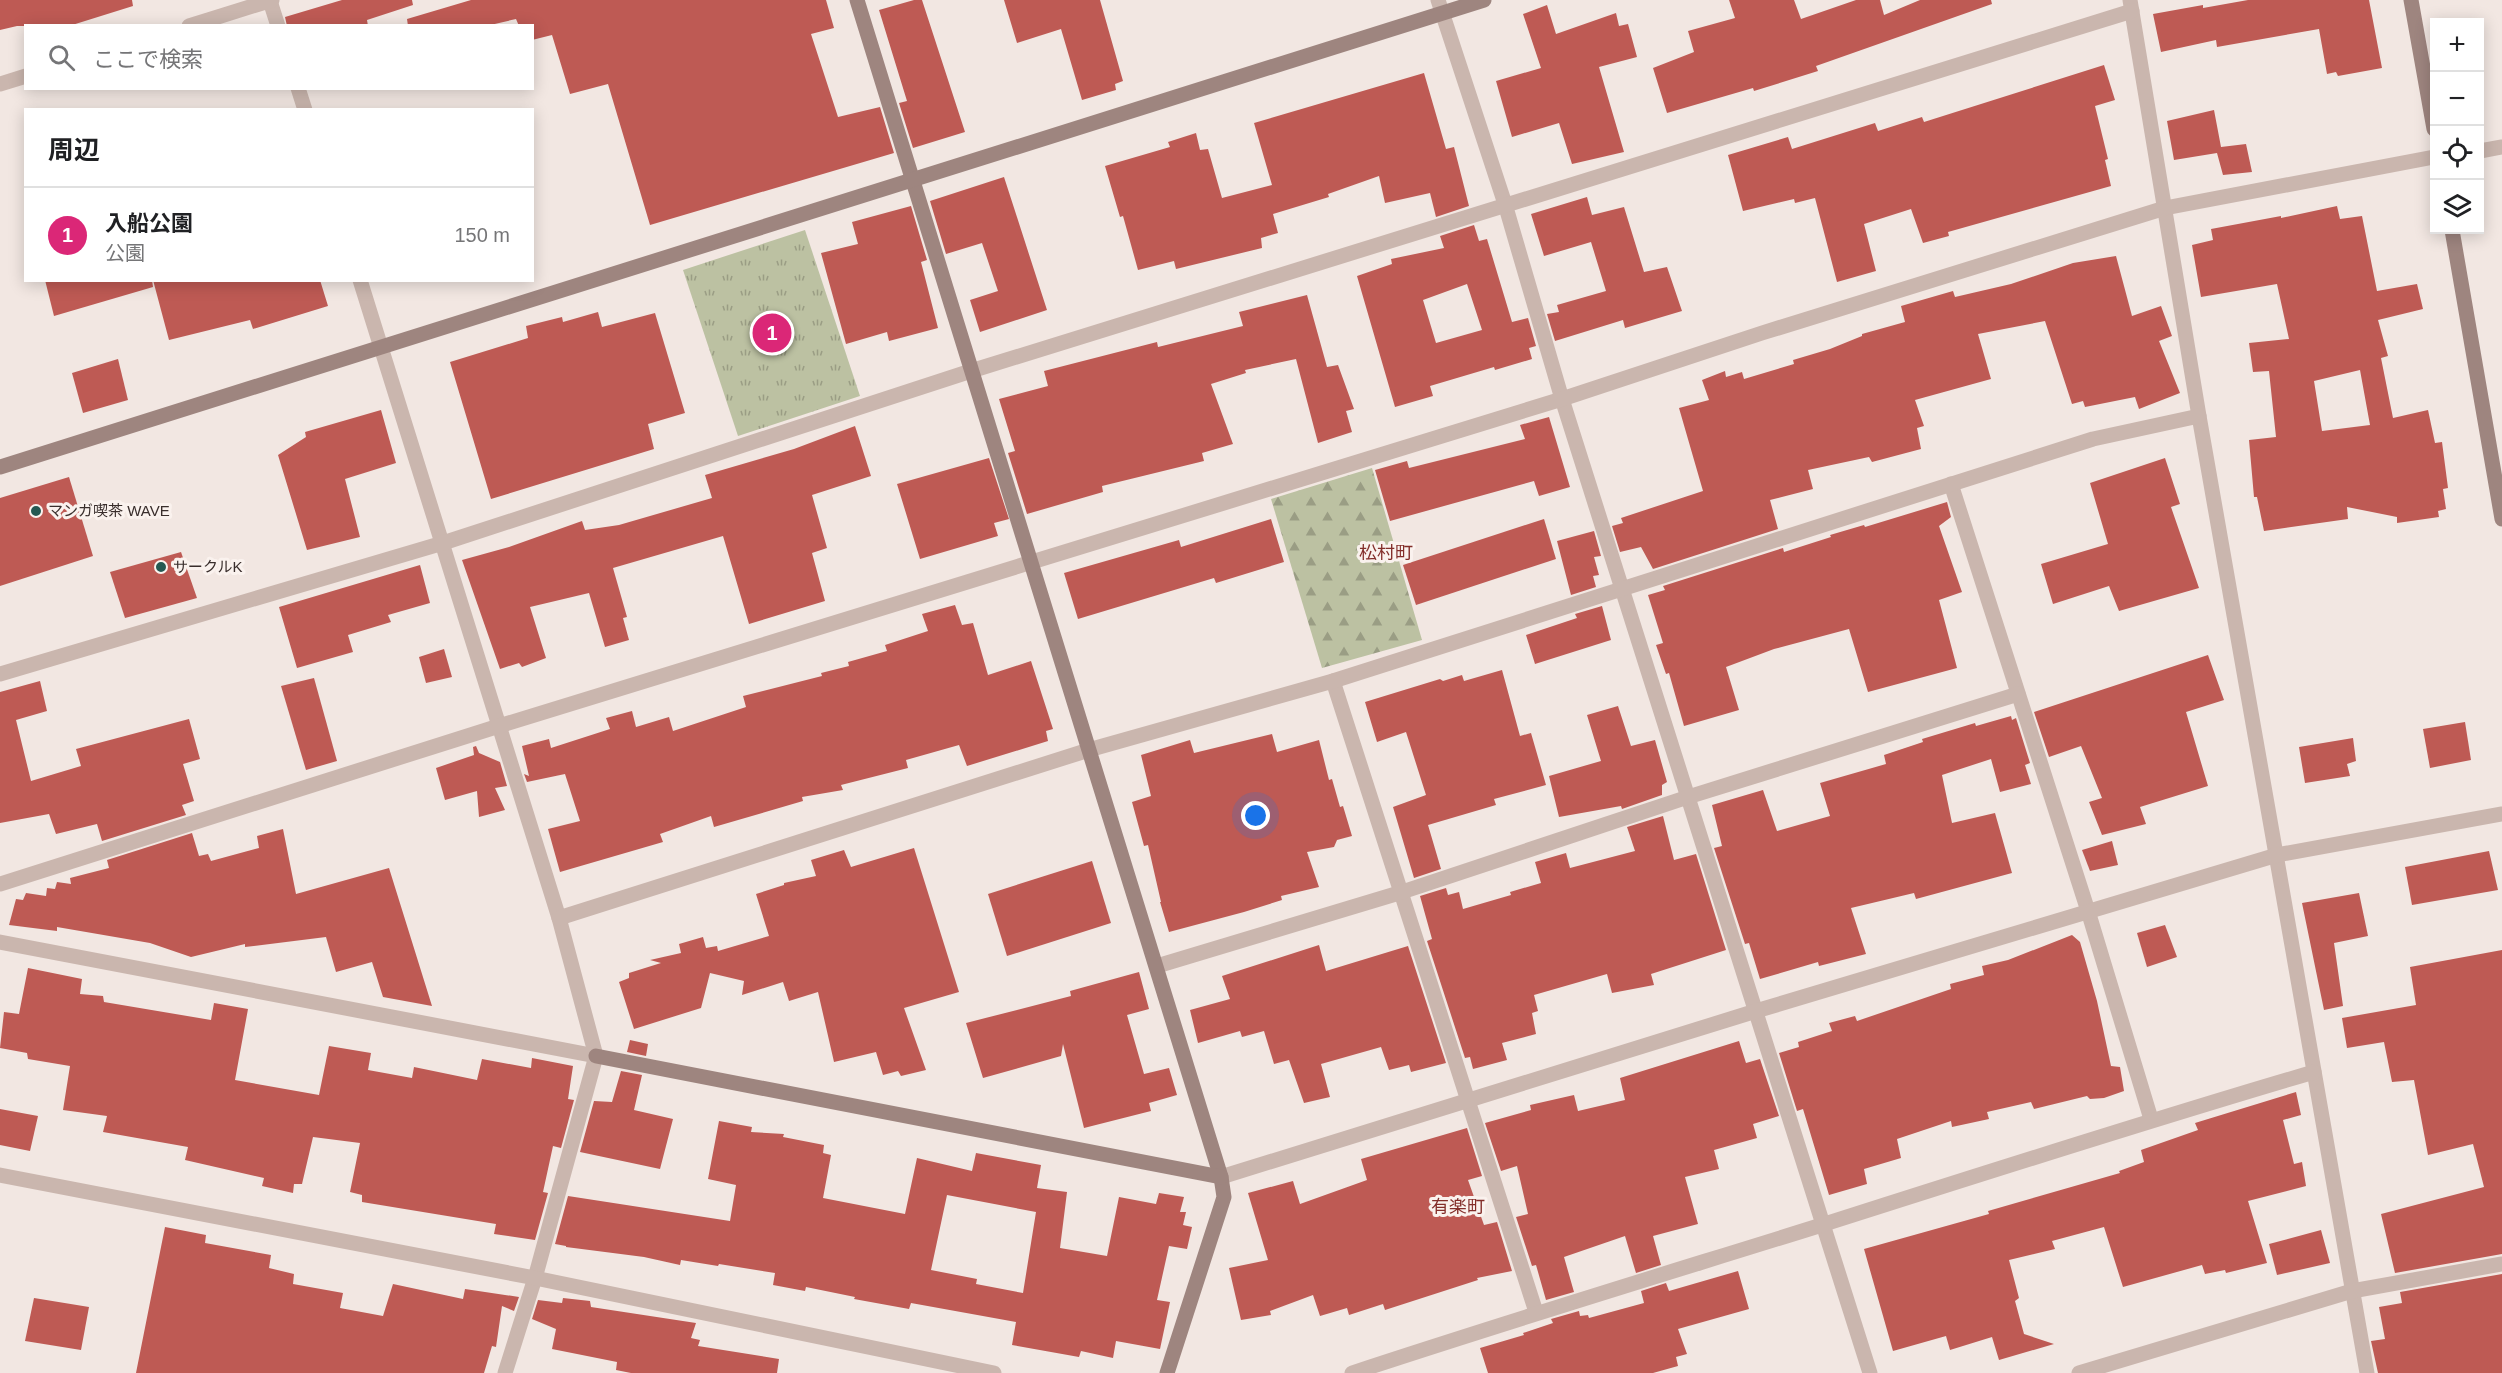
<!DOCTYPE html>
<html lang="ja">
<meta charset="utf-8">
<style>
body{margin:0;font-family:Arial,"Noto Sans JP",sans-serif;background:#f6f6f6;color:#202124}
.controls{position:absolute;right:18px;top:18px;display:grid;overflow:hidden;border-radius:0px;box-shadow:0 3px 15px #0003}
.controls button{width:54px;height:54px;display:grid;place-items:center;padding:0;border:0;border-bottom:2px solid #e0e0e0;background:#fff;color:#202124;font:30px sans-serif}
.you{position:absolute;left:1256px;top:816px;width:21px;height:21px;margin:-15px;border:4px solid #fff;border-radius:50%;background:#1a73e8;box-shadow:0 0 0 9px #1a73e833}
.badge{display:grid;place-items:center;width:39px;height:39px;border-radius:50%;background:#db2777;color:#fff;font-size:20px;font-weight:700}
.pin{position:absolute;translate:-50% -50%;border:3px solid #fff;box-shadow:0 2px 6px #0006}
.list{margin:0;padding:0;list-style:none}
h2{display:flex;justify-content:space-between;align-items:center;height:78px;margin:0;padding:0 24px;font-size:26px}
h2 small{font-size:20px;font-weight:400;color:#757577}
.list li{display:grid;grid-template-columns:39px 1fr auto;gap:18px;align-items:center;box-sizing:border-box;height:96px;padding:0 24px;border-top:2px solid #e0e0e0}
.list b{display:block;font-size:22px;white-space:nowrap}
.list p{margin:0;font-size:20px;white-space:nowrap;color:#757577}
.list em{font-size:20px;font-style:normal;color:#757577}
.icon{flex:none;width:33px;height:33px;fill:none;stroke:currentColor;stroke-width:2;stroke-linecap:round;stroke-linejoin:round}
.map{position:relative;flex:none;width:2502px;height:1373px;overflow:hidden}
.search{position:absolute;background:#fff;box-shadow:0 3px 15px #0003;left:24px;top:24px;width:510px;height:66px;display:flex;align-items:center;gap:15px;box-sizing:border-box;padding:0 21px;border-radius:0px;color:#757577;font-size:22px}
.panel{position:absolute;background:#fff;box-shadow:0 3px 15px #0003;left:24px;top:108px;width:510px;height:174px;border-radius:0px}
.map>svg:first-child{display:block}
.forest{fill:url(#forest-firs)}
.park{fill:url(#park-tufts)}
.building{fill:#be5a54;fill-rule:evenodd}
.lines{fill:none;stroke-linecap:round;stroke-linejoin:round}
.street{stroke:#cab6ae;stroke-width:15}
.secondary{stroke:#9e857f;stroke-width:15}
.poi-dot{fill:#245852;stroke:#faf2ee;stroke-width:2}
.labels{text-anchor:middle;stroke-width:6;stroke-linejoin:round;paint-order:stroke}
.poi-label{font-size:15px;fill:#392e2c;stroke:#faf2ee;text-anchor:start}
.quarter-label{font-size:18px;fill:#832e2a;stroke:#faf2ee}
</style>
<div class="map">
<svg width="2502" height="1373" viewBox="0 0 2502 1373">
<defs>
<pattern id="forest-firs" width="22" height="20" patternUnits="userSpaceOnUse" patternTransform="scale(1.5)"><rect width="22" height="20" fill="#bcc1a2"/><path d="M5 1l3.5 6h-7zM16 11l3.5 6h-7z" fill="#9a9d84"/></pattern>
<pattern id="park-tufts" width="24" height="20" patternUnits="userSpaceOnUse" patternTransform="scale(1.5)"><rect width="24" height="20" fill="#bcc1a2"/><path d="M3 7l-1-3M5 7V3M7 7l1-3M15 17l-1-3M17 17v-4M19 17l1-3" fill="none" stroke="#9a9d84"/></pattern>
</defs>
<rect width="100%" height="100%" fill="#f2e7e2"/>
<polygon class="forest" points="1372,468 1422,640 1322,668 1271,499"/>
<polygon class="park" points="805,230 860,396 738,436 683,270"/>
<g class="building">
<polygon points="0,0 132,0 133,6 69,26 17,26 0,30"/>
<polygon points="342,0 412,0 413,5 367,20 368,26 287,26 285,17"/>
<polygon points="471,0 826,0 834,28 811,34 838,117 880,107 894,153 650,225 608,84 570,94 552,35 532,40 532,26 519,26 516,19 486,26 408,26 407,19"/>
<polygon points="914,0 922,0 965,132 913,148 899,103 907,101 879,10"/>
<polygon points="1004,0 1100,0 1123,81 1115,84 1116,90 1082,100 1061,29 1017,43"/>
<polygon points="1729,0 1794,0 1801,19 1856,0 1880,0 1884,15 1920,0 1991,0 1992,4 1816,66 1818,71 1754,91 1753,88 1667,113 1653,68 1694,52 1688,31 1735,18"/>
<polygon points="2248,0 2369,0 2382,68 2338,76 2336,72 2327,74 2319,29 2217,47 2216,40 2161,52 2153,14 2203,5 2203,8"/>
<polygon points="1547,5 1556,34 1616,13 1619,26 1628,24 1637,57 1599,67 1624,152 1572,164 1559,123 1512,137 1496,81 1541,68 1523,14"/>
<polygon points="2104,65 2115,100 2095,106 2108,159 2105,160 2111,186 1948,232 1949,236 1923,243 1911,209 1864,224 1876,271 1837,282 1815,198 1795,203 1794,199 1743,211 1728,155 1788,137 1792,149 1875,123 1878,131 1922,117 1924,122"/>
<polygon points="1424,73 1446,149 1454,147 1469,206 1436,217 1430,193 1385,203 1379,176 1328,194 1329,197 1273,214 1278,233 1261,238 1262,248 1176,269 1174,261 1138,270 1123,216 1120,217 1105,166 1170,147 1168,142 1196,133 1200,150 1208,149 1222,198 1272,185 1254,123"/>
<polygon points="2214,110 2221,147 2246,144 2252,172 2223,175 2217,153 2174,160 2167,121"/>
<polygon points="1004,177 1047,310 980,332 970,300 998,291 982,243 946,254 930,201"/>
<polygon points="1587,197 1592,215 1624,207 1644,272 1667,267 1682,311 1625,328 1623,320 1555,341 1547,314 1559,312 1557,305 1606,291 1591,242 1544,256 1531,214"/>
<polygon points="911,206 927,260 921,262 938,328 889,341 887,332 846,344 821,253 858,244 852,222"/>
<path d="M2337 206 2340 219 2362 216 2377 291 2417 284 2423 309 2378 320 2388 356 2381 358 2393 418 2428 410 2435 443 2442 442 2448 488 2443 489 2446 509 2438 511 2439 517 2397 523V517L2347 507 2348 519 2264 531 2257 497H2254L2249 440 2276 437 2269 371 2253 372 2249 343 2289 339 2277 284 2201 297 2192 245 2213 240 2211 229 2281 216V218ZM2360 370 2370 425 2322 431 2314 381Z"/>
<path d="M1474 225 1479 241 1487 239 1512 322 1528 318 1536 346 1529 348 1532 359 1495 370 1494 367 1430 386 1433 396 1395 407 1357 276 1392 264 1391 259 1444 248 1440 236ZM1467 284 1482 330 1436 343 1423 300Z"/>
<polygon points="2116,256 2132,316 2161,306 2172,336 2159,341 2180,393 2139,409 2135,397 2085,407 2083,401 2072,404 2045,321 1978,334 1991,379 1915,400 1924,426 1917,428 1921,449 1872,462 1869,457 1808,470 1813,489 1770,500 1778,529 1653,569 1641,547 1620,552 1612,526 1623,523 1621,518 1703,491 1679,408 1709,400 1702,380 1725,371 1726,377 1742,372 1744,379 1794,364 1793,360 1830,349 1862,336 1862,334 1905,322 1901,306 1953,291 1955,297 2011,284 2073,263"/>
<polygon points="45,280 152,280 153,287 54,316"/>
<polygon points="153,280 320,280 328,306 253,329 250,320 169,340"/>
<polygon points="1307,295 1327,367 1338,365 1354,409 1346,411 1352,432 1318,443 1296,359 1245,370 1246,373 1211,384 1233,444 1202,453 1204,461 1102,486 1103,492 1027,514 1008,453 1015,451 999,399 1048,386 1044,371 1157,342 1158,347 1243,326 1239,312"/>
<polygon points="598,312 602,327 655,313 685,413 648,424 654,449 491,499 450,362 528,338 526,326 562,317 563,322"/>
<polygon points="118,359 128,400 83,413 72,373"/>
<polygon points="381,410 396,463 345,479 360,537 307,550 278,455 306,437 305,432"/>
<polygon points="1549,417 1570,487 1539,496 1534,481 1390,521 1375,470 1407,461 1409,468 1525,439 1520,425"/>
<polygon points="855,426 871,476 812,495 827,548 812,553 825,601 749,624 723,536 613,568 627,617 623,618 629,640 605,647 589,593 530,607 546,658 522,667 519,663 500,669 462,560 509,547 582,521 585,530 619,525 712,498 705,475 794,449"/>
<polygon points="989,458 1009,519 994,523 998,536 920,559 897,484"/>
<polygon points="2165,458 2180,504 2171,507 2199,588 2119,611 2109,586 2053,604 2041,564 2108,544 2090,483"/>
<polygon points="69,477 93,556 0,586 0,498"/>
<polygon points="1947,502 1951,517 1939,526 1962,592 1939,600 1957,668 1868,692 1849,629 1774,649 1726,667 1739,710 1684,726 1669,673 1666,674 1656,645 1663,643 1648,595 1665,590 1663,586 1783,548 1784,552 1831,537 1830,535 1864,525 1865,527"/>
<polygon points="1271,519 1284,562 1216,583 1214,578 1078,619 1064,573 1179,540 1181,547"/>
<polygon points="1544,519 1556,559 1416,605 1403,565"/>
<polygon points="1594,531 1601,556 1594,557 1599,575 1593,576 1596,587 1571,595 1557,541"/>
<polygon points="181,552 197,598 125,618 110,572"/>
<polygon points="420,565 430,603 388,615 391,622 348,635 353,652 297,668 279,607"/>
<polygon points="955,605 962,625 973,623 988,675 1031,661 1053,729 1046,731 1048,741 967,766 959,745 906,760 908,768 841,785 843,790 802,797 803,801 714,827 711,816 660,834 663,842 560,872 548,829 580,821 565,774 527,782 524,774 529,776 522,746 549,739 551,748 610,729 606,718 632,711 636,727 669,717 673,731 746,707 743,696 822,676 821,673 849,666 848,662 887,651 885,645 928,631 922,614"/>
<polygon points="1602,606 1611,640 1535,664 1526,635 1577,618 1575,614"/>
<polygon points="444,649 452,677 426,683 419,657"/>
<polygon points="2208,655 2224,700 2186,712 2208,786 2140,807 2146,824 2102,835 2089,802 2102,798 2081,746 2049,757 2034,712"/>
<polygon points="1502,670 1520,736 1531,733 1546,785 1494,799 1496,805 1428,825 1441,869 1414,878 1393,807 1426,795 1406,732 1377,742 1365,702 1440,679 1443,681 1462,675 1464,681"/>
<polygon points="314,678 337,761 306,770 281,686"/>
<polygon points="40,681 47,711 16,720 31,781 81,766 76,749 189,719 200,759 183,764 194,801 182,805 186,815 102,841 97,824 56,834 49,814 0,823 0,692"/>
<polygon points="1618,706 1631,746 1655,740 1667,782 1662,785 1662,795 1622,809 1621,806 1559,817 1549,776 1601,761 1587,715"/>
<polygon points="2011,716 2012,720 2016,718 2030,763 2025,765 2031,784 2000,792 1991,759 1942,775 1952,823 1995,813 2012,873 1916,899 1914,893 1851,908 1866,954 1819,966 1818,962 1760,979 1749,943 1745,944 1714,848 1722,846 1712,805 1763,790 1777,831 1830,816 1820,783 1886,764 1884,755 1923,742 1922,739 1975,723 1976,726"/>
<polygon points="2465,722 2471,760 2430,768 2423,729"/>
<polygon points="1272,734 1277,752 1319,740 1329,780 1332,779 1340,807 1343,806 1352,836 1337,840 1334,847 1307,852 1319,887 1281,896 1282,900 1244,912 1169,932 1160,902 1161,902 1148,845 1144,846 1132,802 1151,796 1141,755 1190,740 1194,753"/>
<polygon points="2353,738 2356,761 2347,764 2350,776 2305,783 2299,747"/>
<polygon points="476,746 479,753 500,762 507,786 495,788 505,810 479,817 477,791 445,800 436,768 474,755 473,747"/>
<polygon points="1663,816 1674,860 1696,854 1726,950 1651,974 1654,985 1612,993 1607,974 1534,995 1538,1011 1532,1013 1536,1034 1502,1043 1507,1060 1473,1069 1470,1057 1465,1058 1427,941 1432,939 1420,896 1446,888 1448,895 1459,892 1463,909 1511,895 1510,892 1541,883 1535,862 1566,853 1570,868 1635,851 1627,827"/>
<polygon points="283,829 296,894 389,868 432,1006 383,997 372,962 336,972 326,937 245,947 245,944 191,957 150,943 57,927 57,931 9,925 16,899 23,900 26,893 46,896 47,888 55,889 57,882 71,884 70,878 109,868 107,860 192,833 199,856 208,854 211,861 259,848 257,836"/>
<polygon points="2112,841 2118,865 2090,871 2082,850"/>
<polygon points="914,848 959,992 904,1008 926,1070 901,1076 898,1071 883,1075 876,1052 834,1062 818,992 789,1001 783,982 742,995 744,981 710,973 701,1008 634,1029 619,982 629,978 629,973 661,963 650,960 681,953 679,944 703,937 706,948 717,946 718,951 769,936 756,894 784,885 784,883 816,876 811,860 844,850 851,867"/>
<polygon points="2489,851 2498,890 2412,905 2405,867"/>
<polygon points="1092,861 1111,923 1007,956 988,894"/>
<polygon points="2359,893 2368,936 2334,943 2343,1006 2324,1010 2302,903"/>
<polygon points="2165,925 2177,957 2147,967 2137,933"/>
<polygon points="2072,935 2080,942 2097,1001 2111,1066 2120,1067 2124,1091 2104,1098 2090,1099 2087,1096 2034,1109 2031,1102 1987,1112 1989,1119 1952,1127 1951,1121 1897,1139 1901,1158 1864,1169 1867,1184 1829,1195 1803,1109 1797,1111 1779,1053 1799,1047 1798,1042 1832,1031 1829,1023 1855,1016 1857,1021 1951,989 1950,984 1984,975 1982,966 2008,960"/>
<polygon points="1319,945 1326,971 1408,946 1446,1063 1411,1072 1409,1065 1389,1070 1381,1047 1321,1064 1330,1097 1304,1103 1289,1060 1274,1064 1264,1031 1242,1037 1240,1031 1198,1043 1190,1010 1230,999 1222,976"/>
<polygon points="2502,950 2502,1254 2395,1273 2381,1214 2484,1187 2473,1144 2428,1155 2414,1080 2392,1082 2384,1042 2347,1048 2342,1018 2416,1005 2410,967"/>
<polygon points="28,968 82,979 80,994 103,996 104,1002 211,1020 214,1003 248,1009 235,1080 319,1095 329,1046 371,1053 368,1070 412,1078 414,1067 477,1080 482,1059 531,1068 532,1058 573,1066 568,1099 574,1100 561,1148 553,1146 543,1192 548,1193 535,1240 494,1234 496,1224 362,1202 362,1195 350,1192 360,1143 313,1137 302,1184 294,1184 293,1193 262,1186 264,1178 185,1160 188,1147 103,1132 107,1116 63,1110 70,1066 28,1059 27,1053 0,1048 4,1012 19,1014"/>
<polygon points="1139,972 1149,1009 1127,1015 1144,1074 1169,1068 1177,1095 1149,1103 1151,1111 1084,1128 1063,1044 1061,1056 983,1078 966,1023 1071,996 1070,991"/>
<polygon points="630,1040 648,1044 646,1056 627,1052"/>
<polygon points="1739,1041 1746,1063 1760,1059 1779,1116 1753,1124 1757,1138 1714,1150 1719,1169 1685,1177 1698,1224 1653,1236 1661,1265 1636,1273 1625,1236 1564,1257 1574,1292 1546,1300 1536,1265 1532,1266 1516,1217 1528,1214 1517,1166 1501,1171 1485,1123 1531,1110 1530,1105 1574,1095 1578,1111 1625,1100 1620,1078"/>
<polygon points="621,1071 642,1075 634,1110 673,1119 660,1169 580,1152 594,1101 612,1102"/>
<polygon points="2296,1092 2301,1115 2283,1120 2294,1164 2302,1162 2306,1186 2248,1201 2267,1263 2226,1273 2225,1270 2205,1274 2202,1265 2123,1287 2104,1227 2052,1241 2055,1249 2009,1260 2019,1298 2015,1301 2024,1334 2054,1344 1999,1360 1992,1337 1950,1350 1946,1336 1893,1351 1864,1249 1989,1214 1988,1211 2120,1173 2119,1171 2144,1162 2141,1150 2198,1130 2195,1123"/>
<polygon points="0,1109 38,1116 30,1151 0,1145"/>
<path d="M719 1121 752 1127 751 1132 784 1134 783 1137 824 1145 823 1153 831 1155 823 1198 905 1214 917 1158 972 1171 976 1153 1041 1165 1037 1188 1067 1192 1060 1248 1107 1256 1119 1197 1156 1204 1159 1193 1184 1197 1180 1212H1186L1183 1225 1192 1227 1187 1249 1169 1246 1157 1300 1170 1302 1160 1349 1116 1341 1113 1358 1081 1351 1079 1357 1012 1345 1016 1322 911 1303 909 1309 854 1299 855 1297 806 1287 805 1291 773 1285 775 1273 719 1264 718 1266 681 1260 680 1265 644 1257 566 1247V1246L555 1244 568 1196 730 1221 736 1185 708 1179ZM947 1195 1036 1212 1023 1293 976 1284 977 1279 931 1270Z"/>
<polygon points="1467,1128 1482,1176 1468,1180 1484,1225 1497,1222 1512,1271 1477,1278 1478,1280 1385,1310 1383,1304 1349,1315 1347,1308 1320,1316 1313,1295 1270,1311 1271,1315 1241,1320 1229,1268 1268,1260 1248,1193 1293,1181 1300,1204 1367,1180 1361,1159"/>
<polygon points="165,1227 206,1235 205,1243 271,1255 269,1268 294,1274 293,1284 343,1293 340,1308 383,1316 393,1284 463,1299 465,1289 519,1297 514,1311 502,1306 496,1347 492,1346 484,1373 136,1373"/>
<polygon points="2321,1230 2330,1263 2277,1275 2269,1244"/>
<polygon points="1738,1271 1749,1309 1678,1329 1687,1354 1676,1357 1678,1366 1653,1373 1488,1373 1480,1348 1524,1335 1523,1333 1553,1323 1551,1319 1579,1311 1580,1316 1588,1315 1589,1318 1644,1303 1641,1291 1666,1283 1669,1291"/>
<polygon points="2502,1274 2502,1373 2378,1373 2371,1341 2385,1339 2379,1307 2402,1303 2400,1292"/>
<polygon points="34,1298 89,1307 81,1350 25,1341"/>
<polygon points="563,1298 590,1301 591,1307 696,1323 691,1338 700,1340 698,1346 779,1359 777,1373 631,1373 616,1370 617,1362 552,1349 556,1329 532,1319 538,1300 562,1303"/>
</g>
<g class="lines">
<g class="street">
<polyline points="1438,0 1505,204 1562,399 1870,1373"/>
<polyline points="2130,0 2199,416 2367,1373"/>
<polyline points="270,1 278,26"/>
<polyline points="189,26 272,0"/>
<polyline points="0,84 26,76"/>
<polyline points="298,88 305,110"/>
<polyline points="2480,151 2502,147"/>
<polyline points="360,280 559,918 596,1056 535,1278 505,1373"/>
<polyline points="1951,484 2088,911 2151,1119"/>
<polyline points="0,674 443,543 971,371 2132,11"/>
<polyline points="1333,681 1536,1312"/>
<polyline points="0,884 499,726 1562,399 1762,333 2165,208 2434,157"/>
<polyline points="559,918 1092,749 1333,681 2093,439 2199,416"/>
<polyline points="0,942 596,1056"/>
<polyline points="1157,966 1399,893 1688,797 2018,694"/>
<polyline points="0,1175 535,1278 994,1373"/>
<polyline points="1221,1177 1756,1011 2277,855 2502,814"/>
<path d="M1352 1373C1509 1321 1668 1273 1825 1224 1988 1172 2150 1120 2314 1072"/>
<polyline points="2079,1373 2352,1291 2502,1264"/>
</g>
<g class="secondary">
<path d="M857 0C978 392 1103 783 1221 1177L1224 1197 1167 1373"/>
<polyline points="2411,0 2434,129"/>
<polyline points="2452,230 2502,519"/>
<polyline points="0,467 1484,0"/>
<polyline points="596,1056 1221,1177"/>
</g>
</g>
<g class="poi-dot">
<circle cx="36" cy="511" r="6"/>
<circle cx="161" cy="567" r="6"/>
</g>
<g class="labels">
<g class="poi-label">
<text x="48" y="516">マンガ喫茶 WAVE</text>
<text x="173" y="572">サークルK</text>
</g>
<g class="quarter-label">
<text x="1386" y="559">松村町</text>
<text x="1458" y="1213">有楽町</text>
</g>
</g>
</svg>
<div class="controls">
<button>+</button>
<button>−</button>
<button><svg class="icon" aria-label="locate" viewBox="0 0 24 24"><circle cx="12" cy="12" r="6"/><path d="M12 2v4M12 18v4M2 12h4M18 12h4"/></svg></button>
<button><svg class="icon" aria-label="layers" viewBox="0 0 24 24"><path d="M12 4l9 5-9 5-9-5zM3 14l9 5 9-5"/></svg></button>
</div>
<div class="you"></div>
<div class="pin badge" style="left:772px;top:333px">1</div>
<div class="search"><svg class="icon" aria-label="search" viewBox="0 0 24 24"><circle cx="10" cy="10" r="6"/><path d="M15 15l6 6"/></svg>ここで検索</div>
<section class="panel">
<h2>周辺<small></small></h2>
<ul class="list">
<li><span class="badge">1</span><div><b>入船公園</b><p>公園</p></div><em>150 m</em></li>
</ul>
</section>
</div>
